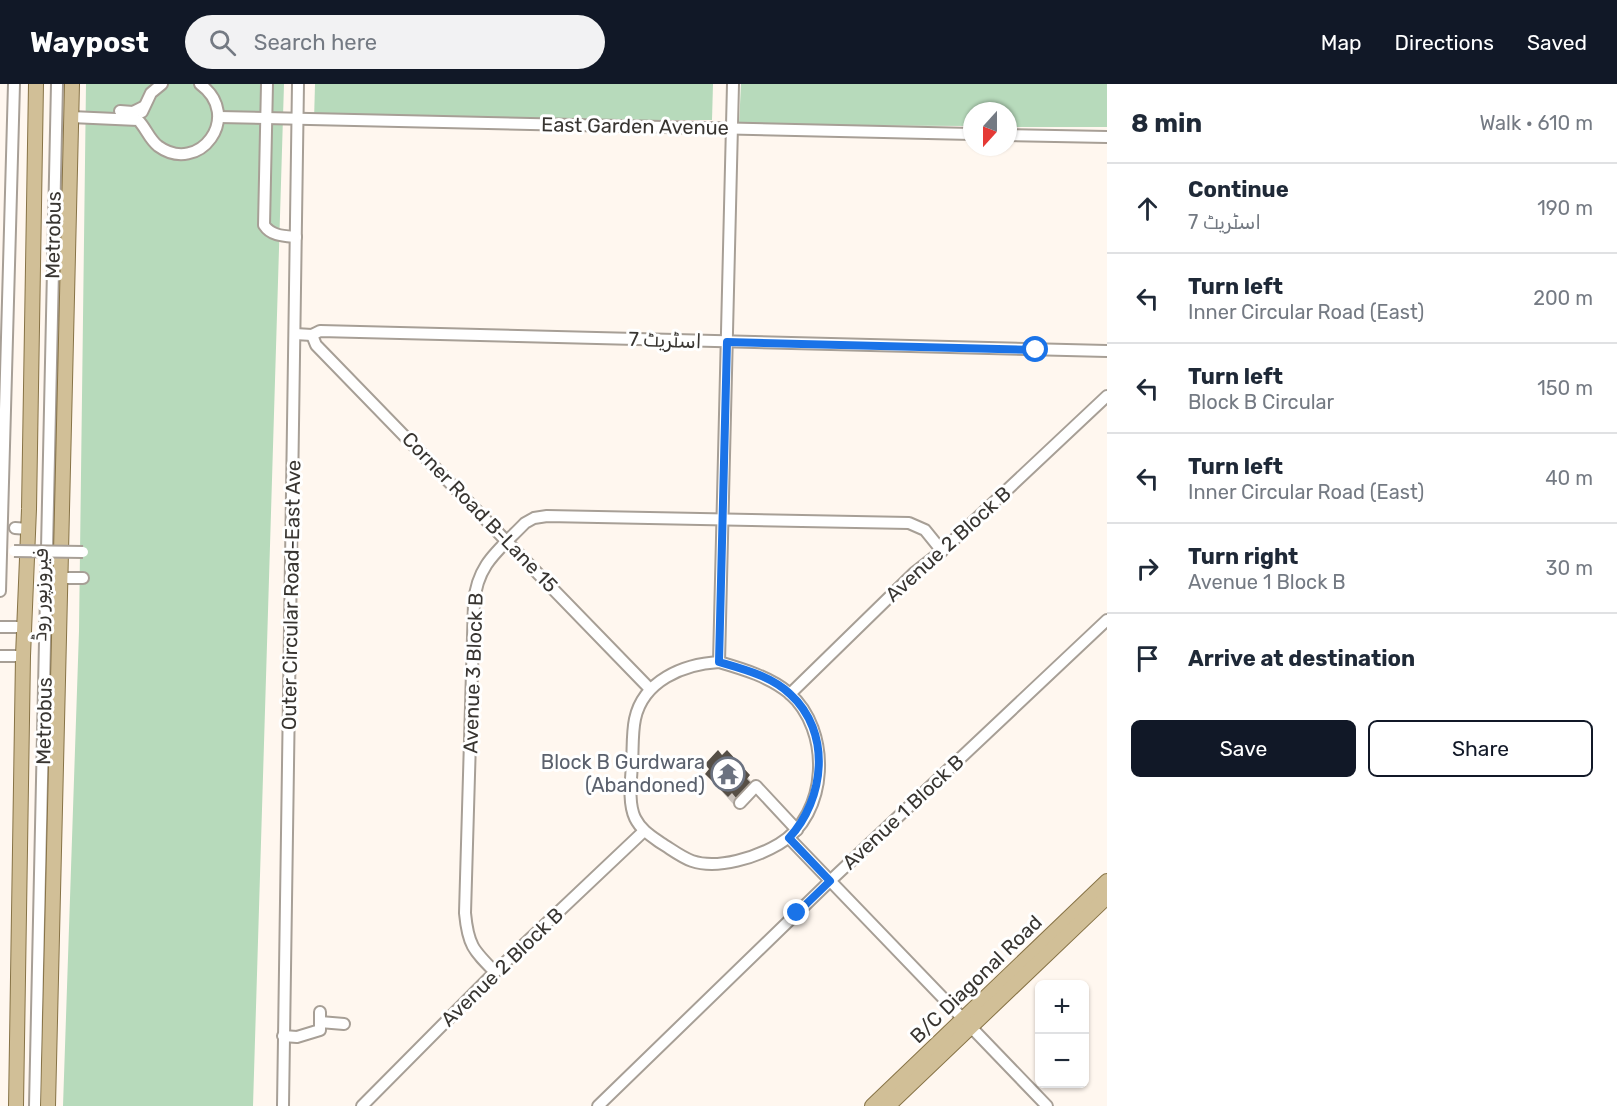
<!DOCTYPE html>
<meta charset="utf-8">
<style>
body{margin:0;font-family:Rubik,Cairo,sans-serif;background:#f2f2f3;color:#1f2937}
.controls{position:absolute;right:18px;bottom:18px;display:grid;overflow:hidden;border-radius:9px;box-shadow:0 2px 4px #0004}
.controls button{width:54px;height:54px;display:grid;place-items:center;padding:0;border:0;border-bottom:2px solid #e0e1e3;background:#fff;color:#1f2937;font:30px sans-serif}
.compass{position:absolute;left:963px;top:18px;width:54px;height:54px;border-radius:50%;background:#fff;box-shadow:0 2px 4px #0004;rotate:201deg}
.stop{position:absolute;width:18px;height:18px;margin:-14px;border:4px solid #1a73e8;border-radius:50%;background:#fff}
.stop.end{background:#1a73e8;border-color:#fff;box-shadow:0 2px 6px #0008}
.list{margin:0;padding:0;list-style:none}
h2{display:flex;justify-content:space-between;align-items:center;height:78px;margin:0;padding:0 24px;font-size:26px}
h2 small{font-size:20px;font-weight:400;color:#747a83}
.list li{display:grid;grid-template-columns:39px 1fr auto;gap:18px;align-items:center;box-sizing:border-box;height:90px;padding:0 24px;border-top:2px solid #e0e1e3}
.list b{display:block;font-size:22px;white-space:nowrap}
.list p{margin:0;font-size:20px;white-space:nowrap;color:#747a83}
.list em{font-size:20px;font-style:normal;color:#747a83}
.actions{display:flex;gap:12px;padding:18px 24px}
.actions a{flex:1;padding:14px 0;border:2px solid #111827;border-radius:9px;text-align:center;font-size:21px;color:#111827}
.actions .main{background:#111827;color:#fff}
.icon{flex:none;width:33px;height:33px;fill:none;stroke:currentColor;stroke-width:2;stroke-linecap:round;stroke-linejoin:round}
.map{position:relative;flex:none;width:1107px;height:1022px;overflow:hidden}
header{display:flex;align-items:center;gap:36px;box-sizing:border-box;height:84px;padding:0 30px;background:#111827;color:#fff}
header strong{font-size:28px}
nav{display:flex;gap:33px;margin-inline-start:auto;font-size:21px}
.search{width:420px;height:54px;background:#f2f2f3;display:flex;align-items:center;gap:15px;box-sizing:border-box;padding:0 21px;border-radius:33px;color:#747a83;font-size:22px}
main{display:flex}
aside{flex:1;background:#fff}
.map>svg:first-child{display:block}
.green{fill:#b7dabb}
.shadow{fill:#0003}
.building{fill:#564f46}
.lines{fill:none;stroke-linecap:round;stroke-linejoin:round}
.minor-casing{stroke:#a79f96;stroke-width:14}
.major-casing{stroke:#877346;stroke-width:16}
.minor{stroke:#fff;stroke-width:10}
.major{stroke:#d1bf97;stroke-width:14}
.minor-bridge-casing{stroke:#a79f96;stroke-width:14;stroke-linecap:butt}
.minor-bridge{stroke:#fff;stroke-width:10}
.route{stroke:#1a73e8;stroke-width:8}
.labels{text-anchor:middle;stroke-width:6;stroke-linejoin:round;paint-order:stroke}
.street-label{font-size:20px;fill:#383531;stroke:#fff}
.worship-label{font-size:20px;fill:#5b616d;stroke:#fff;text-anchor:end}
</style>
<header>
<strong>Waypost</strong>
<div class="search"><svg class="icon" aria-label="search" viewBox="0 0 24 24"><circle cx="10" cy="10" r="6"/><path d="M15 15l6 6"/></svg>Search here</div>
<nav><a>Map</a><a>Directions</a><a>Saved</a></nav>
</header>
<main>
<div class="map">
<svg width="1107" height="1022" viewBox="0 0 1107 1022">
<rect width="100%" height="100%" fill="#fff7ef"/>
<g class="green">
<polygon points="86,0 284,0 253,1022 63,1022 79,547"/>
<polygon points="315,0 713,0 712,36 314,37"/>
<polygon points="741,0 1107,0 1107,43 1008,43 1008,27 972,27 972,42 739,41"/>
</g>
<polygon class="shadow" points="727,668 754,701 734,721 706,690"/>
<polygon class="building" points="718,666 722,671 727,666 750,691 747,695 752,700 737,715 732,709 728,713 705,690 709,685 705,680"/>
<g class="lines">
<g class="minor-casing">
<g id="minor">
<path d="M267 0 264 141C271 152 284 152 296 153"/>
<polyline points="120,27 133,28 143,23"/>
<polyline points="142,28 151,9 162,0"/>
<path d="M71 33 138 36C146 44 149 55 158 62 199 92 244 32 200 0"/>
<polyline points="219,33 972,50"/>
<polyline points="1008,51 1107,53"/>
<polyline points="295,250 312,251 320,247 1107,267"/>
<polyline points="312,251 316,261 650,605"/>
<polyline points="15,444 28,445"/>
<polyline points="60,494 83,494"/>
<polyline points="0,507 14,0"/>
<polyline points="0,543 24,543"/>
<polyline points="0,572 23,572"/>
<path d="M719 578C743 585 770 593 789 609 832 646 829 731 779 760 757 773 718 786 692 777 681 773 671 765 661 759 651 752 641 746 635 734 628 719 631 697 632 680 633 666 632 649 635 635 643 597 683 580 719 578Z"/>
<polyline points="719,578 733,0"/>
<polyline points="790,610 914,489 942,467 1107,312"/>
<polyline points="740,719 756,702 797,746"/>
<polyline points="789,754 1047,1022"/>
<path d="M495 888C473 866 468 861 465 829L474 519C477 480 499 466 525 439L534 434 547 432 909 439 925 446 942 467"/>
<polyline points="320,938 344,940"/>
<polyline points="283,952 297,953 320,946 320,928"/>
<polyline points="35,1022 57,0"/>
<polyline points="283,1022 298,0"/>
<polyline points="362,1022 495,888 644,747"/>
<polyline points="598,1022 830,797 1107,536"/>
</g>
</g>
<g class="major-casing">
<g id="major">
<polyline points="16,1022 23,572 29,425 36,0"/>
<polyline points="48,1022 72,0"/>
<polyline points="872,1022 1107,797"/>
<polyline points="888,1022 1107,813"/>
</g>
</g>
<use href="#minor" class="minor"/>
<use href="#major" class="major"/>
<g class="minor-bridge-casing">
<polyline id="minor-bridge" points="14,467 83,468"/>
</g>
<use href="#minor-bridge" class="minor-bridge"/>
</g>
<g class="lines">
<path class="route" d="M797 829 830 797 789 754C825 715 832 648 790 610 771 592 743 585 719 578L727 258 1036 266"/>
</g>
<defs>
<g id="temple-ring" transform="scale(1.725)"><circle r="9.5" fill="#fff" stroke="#6b7280" stroke-width="1.5"/><path d="M0-6L5-2H3V0L6.5 2.5H4V6H1.5V3h-3V6H-4V2.5H-6.5L-3 0V-2H-5Z" fill="#6b7280"/></g>
</defs>
<g fill-rule="evenodd">
<use href="#temple-ring" x="728" y="690"/>
</g>
<g class="labels">
<g class="street-label">
<text transform="translate(635 42) rotate(1)" y="7">East Garden Avenue</text>
<text transform="translate(53 151) rotate(-89)" y="7">Metrobus</text>
<text transform="translate(665 256) rotate(2)" y="7">اسٹریٹ 7</text>
<text transform="translate(480 428) rotate(46)" y="7">Corner Road B-Lane 15</text>
<text transform="translate(948 460) rotate(-42)" y="7">Avenue 2 Block B</text>
<text transform="translate(40 511) rotate(-89)" y="7">فیروزپور روڈ</text>
<text transform="translate(291 511) rotate(-89)" y="7">Outer Circular Road-East Ave</text>
<text transform="translate(473 589) rotate(-88)" y="7">Avenue 3 Block B</text>
<text transform="translate(44 637) rotate(-89)" y="7">Metrobus</text>
<text transform="translate(903 728) rotate(-43)" y="7">Avenue 1 Block B</text>
<text transform="translate(502 883) rotate(-44)" y="7">Avenue 2 Block B</text>
<text transform="translate(976 895) rotate(-44)" y="7">B/C Diagonal Road</text>
</g>
<g class="worship-label">
<text x="705" y="685">Block B Gurdwara<tspan x="705" dy="23">(Abandoned)</tspan></text>
</g>
</g>
</svg>
<div class="controls">
<button>+</button>
<button>−</button>
</div>
<svg class="compass" viewBox="-18 -18 36 36"><path d="M0-13l5 13h-10z" fill="#e53935"/><path d="M0 13l5-13h-10z" fill="#747a83"/></svg>
<div class="stop" style="left:1036px;top:266px"></div>
<div class="stop end" style="left:797px;top:829px"></div>
</div>
<aside>
<h2>8 min<small>Walk · 610 m</small></h2>
<ul class="list">
<li><svg class="icon" aria-label="ahead" viewBox="0 0 24 24"><path d="M12 20V5M6 11l6-6 6 6"/></svg><div><b>Continue</b><p>اسٹریٹ 7</p></div><em>190 m</em></li>
<li><svg class="icon" aria-label="left" viewBox="0 0 24 24"><path d="M17 20v-9H6M10 6l-5 5 5 5"/></svg><div><b>Turn left</b><p>Inner Circular Road (East)</p></div><em>200 m</em></li>
<li><svg class="icon" aria-label="left" viewBox="0 0 24 24"><path d="M17 20v-9H6M10 6l-5 5 5 5"/></svg><div><b>Turn left</b><p>Block B Circular</p></div><em>150 m</em></li>
<li><svg class="icon" aria-label="left" viewBox="0 0 24 24"><path d="M17 20v-9H6M10 6l-5 5 5 5"/></svg><div><b>Turn left</b><p>Inner Circular Road (East)</p></div><em>40 m</em></li>
<li><svg class="icon" aria-label="right" viewBox="0 0 24 24"><path d="M7 20v-9h11M14 6l5 5-5 5"/></svg><div><b>Turn right</b><p>Avenue 1 Block B</p></div><em>30 m</em></li>
<li><svg class="icon" aria-label="arrive" viewBox="0 0 24 24"><path d="M6 21V4h12l-3 4 3 4H6"/></svg><div><b>Arrive at destination</b></div></li>
</ul>
<div class="actions"><a class="main">Save</a><a>Share</a></div>
</aside>
</main>
